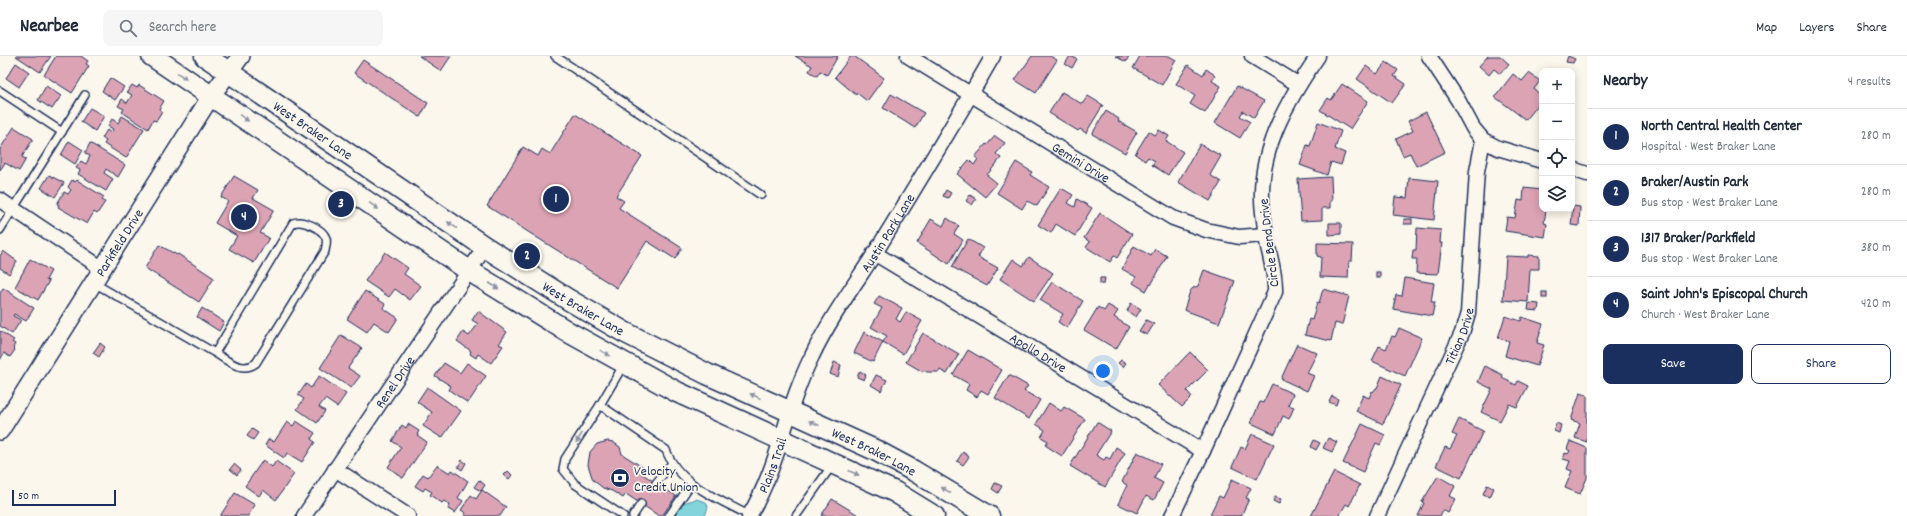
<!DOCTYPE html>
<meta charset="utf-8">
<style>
body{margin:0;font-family:Dekko,sans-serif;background:#f6f6f7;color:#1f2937}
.controls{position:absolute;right:12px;top:12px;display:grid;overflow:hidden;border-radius:8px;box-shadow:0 2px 10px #0003}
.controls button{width:36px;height:36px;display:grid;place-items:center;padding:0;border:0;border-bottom:1px solid #e0e1e3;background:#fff;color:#1f2937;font:20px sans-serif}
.scale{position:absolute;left:12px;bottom:10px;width:104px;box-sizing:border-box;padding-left:4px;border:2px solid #1b2f5e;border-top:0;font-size:11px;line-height:14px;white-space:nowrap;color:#1b2f5e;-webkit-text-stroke:3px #fbf7ec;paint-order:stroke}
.you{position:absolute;left:1103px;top:315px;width:14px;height:14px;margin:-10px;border:3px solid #fff;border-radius:50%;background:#1a73e8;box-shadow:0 0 0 6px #1a73e833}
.badge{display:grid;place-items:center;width:26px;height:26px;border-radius:50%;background:#1b2f5e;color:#fff;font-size:13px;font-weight:700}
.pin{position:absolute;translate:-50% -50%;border:2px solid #fff;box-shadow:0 1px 4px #0006}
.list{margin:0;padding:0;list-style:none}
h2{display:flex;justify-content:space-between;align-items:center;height:52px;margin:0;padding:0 16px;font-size:17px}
h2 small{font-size:13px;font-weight:400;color:#747a83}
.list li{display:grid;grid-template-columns:26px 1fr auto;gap:12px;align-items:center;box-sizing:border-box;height:56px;padding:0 16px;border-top:1px solid #e0e1e3}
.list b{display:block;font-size:15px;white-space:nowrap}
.list p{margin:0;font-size:13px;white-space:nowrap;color:#747a83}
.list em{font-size:13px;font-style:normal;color:#747a83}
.actions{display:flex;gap:8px;padding:12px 16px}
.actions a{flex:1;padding:9px 0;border:1px solid #1b2f5e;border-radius:8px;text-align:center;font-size:14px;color:#1b2f5e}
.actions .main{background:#1b2f5e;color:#fff}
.icon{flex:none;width:22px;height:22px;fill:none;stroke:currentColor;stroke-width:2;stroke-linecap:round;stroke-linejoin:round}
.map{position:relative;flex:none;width:1587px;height:460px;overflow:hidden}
header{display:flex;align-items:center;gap:24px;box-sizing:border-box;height:56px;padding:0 20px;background:#fff;border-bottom:1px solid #e0e1e3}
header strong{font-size:19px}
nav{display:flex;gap:22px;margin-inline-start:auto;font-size:14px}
.search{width:280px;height:36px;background:#f6f6f7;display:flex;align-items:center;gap:10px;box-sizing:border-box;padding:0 14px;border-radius:8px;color:#747a83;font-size:15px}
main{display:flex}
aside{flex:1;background:#fff}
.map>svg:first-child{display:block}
.water{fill:#83d4db;stroke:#5992a9}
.building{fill:#dca3b4;stroke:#1b2f5e}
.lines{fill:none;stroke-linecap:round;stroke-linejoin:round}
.service-casing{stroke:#1b2f5e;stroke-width:10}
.minor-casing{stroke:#1b2f5e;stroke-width:17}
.tertiary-casing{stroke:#1b2f5e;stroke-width:20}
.secondary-casing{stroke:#1b2f5e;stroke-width:23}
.service{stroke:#fbf7ec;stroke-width:7}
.minor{stroke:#fbf7ec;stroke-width:14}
.tertiary{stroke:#fbf7ec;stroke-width:17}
.secondary{stroke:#fbf7ec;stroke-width:20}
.oneway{fill:#8b93a5}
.labels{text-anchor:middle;stroke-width:3.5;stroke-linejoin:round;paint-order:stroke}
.street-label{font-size:14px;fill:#1b2f5e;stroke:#fbf7ec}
.poi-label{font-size:14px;fill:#1b2f5e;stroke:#fbf7ec;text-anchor:start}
</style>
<header>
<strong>Nearbee</strong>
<div class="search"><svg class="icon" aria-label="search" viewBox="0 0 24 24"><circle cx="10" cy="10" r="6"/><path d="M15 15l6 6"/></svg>Search here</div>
<nav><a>Map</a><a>Layers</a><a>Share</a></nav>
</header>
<main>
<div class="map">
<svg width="1587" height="460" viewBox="0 0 1587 460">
<rect width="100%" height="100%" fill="#fbf7ec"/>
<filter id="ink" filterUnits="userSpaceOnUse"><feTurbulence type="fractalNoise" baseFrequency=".025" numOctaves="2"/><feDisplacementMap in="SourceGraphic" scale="8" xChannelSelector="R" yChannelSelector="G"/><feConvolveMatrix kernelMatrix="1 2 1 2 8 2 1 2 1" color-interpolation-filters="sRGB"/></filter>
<g filter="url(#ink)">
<polygon class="water" points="696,443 706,446 708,451 705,460 674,460 683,447"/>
<g class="building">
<polygon points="16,0 51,0 40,16"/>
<polygon points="56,0 81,0 88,5 86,8 89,10 72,37 44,19"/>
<polygon points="419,0 451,0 441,15"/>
<polygon points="795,0 838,0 827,19 820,15 817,20 809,15 812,10"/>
<polygon points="851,0 854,0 884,22 867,45 857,37 856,39 835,21"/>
<polygon points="1032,0 1050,0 1057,4 1036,37 1015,24"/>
<polygon points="1070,0 1077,3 1072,12 1065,8"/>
<polygon points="1115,0 1129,0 1126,6"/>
<polygon points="1140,0 1169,0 1176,4 1162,29 1133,12"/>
<polygon points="1488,0 1500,0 1509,8 1500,18 1494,13 1489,19 1479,10"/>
<polygon points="1568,0 1575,3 1573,7 1566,6"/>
<polygon points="363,4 428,47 420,61 354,17"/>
<polygon points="1386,6 1398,14 1394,20 1406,28 1392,47 1357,23 1366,10 1377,18"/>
<polygon points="16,7 29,16 19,31 6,22"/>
<polygon points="1188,9 1203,19 1206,13 1215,19 1212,25 1221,30 1205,57 1190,48 1195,40 1176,28"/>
<polygon points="1529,17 1540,25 1534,33 1542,40 1542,44 1526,64 1495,41 1513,18 1522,25"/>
<polygon points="110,22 124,31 115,44 102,35"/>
<polygon points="1342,28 1368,45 1350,73 1320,54 1328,42 1331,44"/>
<polygon points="132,29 137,32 139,29 164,45 159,53 162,55 156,65 153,64 148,73 122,56 124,53 118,50 122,43 127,47 132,39 127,36"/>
<polygon points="46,30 61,40 52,53 38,44"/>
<polygon points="1237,30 1264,45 1254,62 1243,55 1240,60 1250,66 1240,82 1215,67"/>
<polygon points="1062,36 1082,48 1088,40 1103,49 1086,77 1080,73 1078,75 1049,57"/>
<polygon points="891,38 924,57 915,72 883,52"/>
<polygon points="90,52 104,60 95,75 81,66"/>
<polygon points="1106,55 1119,63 1118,65 1137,76 1125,97 1092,78"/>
<polygon points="1426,56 1445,96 1416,110 1410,97 1403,100 1396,83 1413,75 1408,65"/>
<polygon points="575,58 642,100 616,140 624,145 619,152 682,192 675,203 647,185 617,232 487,150 523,91 538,100 542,93 550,98"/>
<polygon points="122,60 144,73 126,102 104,88 106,85 102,82 107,74 111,77 113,73 108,70 112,63 118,67"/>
<polygon points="1318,66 1341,75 1335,93 1345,97 1341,109 1331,106 1327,119 1300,109 1307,89 1310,90"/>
<polygon points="14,71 33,83 22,101 26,103 19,115 5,107 0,114 0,93"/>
<polygon points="1159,74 1169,80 1166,85 1183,96 1168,119 1152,109 1155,105 1148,101 1145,105 1135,98 1149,75 1155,79"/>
<polygon points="995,80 1005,87 996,98 1001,102 987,119 997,127 985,141 957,118 969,104 974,109 978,103 975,101 986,88 987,89"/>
<polygon points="69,85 83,94 75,108 61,99"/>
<polygon points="90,87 125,109 118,121 106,113 104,117 113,123 106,135 78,118 80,114 76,112 81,105 86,108 90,100 85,97"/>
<polygon points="1200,88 1221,100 1210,119 1221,126 1210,145 1178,126"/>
<polygon points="1016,106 1032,116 1030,119 1049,131 1037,150 1027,145 1022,153 997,137"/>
<polygon points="49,119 64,127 55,141 41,132"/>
<polygon points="234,120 258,134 253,142 274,154 260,177 269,182 254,207 229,193 237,180 215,167 228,145 221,141"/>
<polygon points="1331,121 1332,145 1330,145 1330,152 1322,152 1322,164 1301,165 1298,123"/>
<polygon points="1409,122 1438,125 1434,164 1393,159 1395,141 1407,142"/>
<polygon points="72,124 75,126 77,124 104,141 102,144 105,146 97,158 94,156 87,168 58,151 59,149 57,148 64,136 68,138 71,134 68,131"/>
<polygon points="1061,132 1073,139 1068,147 1075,151 1077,143 1092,152 1075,180 1056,168 1051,177 1038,169"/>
<polygon points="1524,132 1542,134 1542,153 1546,154 1544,167 1547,168 1545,181 1505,175 1507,161 1515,162 1518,144 1523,145"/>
<polygon points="946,134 951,137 948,142 943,140"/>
<polygon points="970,139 976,143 972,149 966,145"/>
<polygon points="1573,150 1580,151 1579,170 1571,169"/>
<polygon points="1100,157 1132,178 1117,202 1114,200 1110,206 1086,191 1090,186 1084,182"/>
<polygon points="947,162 959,170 954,178 963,184 949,208 917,187 931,163 943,170"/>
<rect x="1404" y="163" width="8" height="5"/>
<polygon points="1329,167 1341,167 1341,178 1329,179"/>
<polygon points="1417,172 1441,174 1440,187 1442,187 1438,218 1416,217 1417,203 1412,203 1413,194 1416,194"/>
<polygon points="968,183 983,192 978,201 998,212 987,230 952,211"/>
<polygon points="1317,187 1353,188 1352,205 1349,205 1348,222 1320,221 1321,201 1317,200"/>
<polygon points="159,189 177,199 178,198 214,222 199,246 145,212"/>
<polygon points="1134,190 1151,200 1155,193 1167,200 1151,229 1150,228 1146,235 1133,227 1136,221 1122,213"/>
<polygon points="3,195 17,205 9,218 0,212 0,200"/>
<polygon points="385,196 408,212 404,218 421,230 410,244 395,233 389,241 365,225"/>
<polygon points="1528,199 1539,200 1539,213 1530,213 1528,246 1503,244 1506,200 1528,201"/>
<polygon points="1029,201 1053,217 1034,245 1000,223 1013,203 1023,210"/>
<polygon points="30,203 51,215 46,224 49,225 38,244 15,231"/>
<polygon points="1204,214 1235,225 1219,267 1184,254 1190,235 1193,232 1198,230"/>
<rect x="1376" y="216" width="4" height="6"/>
<polygon points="1100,222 1105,222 1104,228 1100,228"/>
<polygon points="1405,222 1434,227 1431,246 1435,246 1432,260 1393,253 1396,239 1402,240"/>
<polygon points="1052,226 1083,245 1067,272 1058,266 1063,258 1040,244"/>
<polygon points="3,232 34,252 26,265 14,258 13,260 21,264 12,278 0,270 0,237"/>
<polygon points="1323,233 1349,240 1342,269 1335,267 1331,285 1305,279 1309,263 1312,264 1317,246 1319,247"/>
<polygon points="365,235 385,248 383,252 398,262 389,276 374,266 367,276 347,263"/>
<rect x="1542" y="236" width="5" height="6"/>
<polygon points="879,240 902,252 896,263 900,266 906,256 922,265 903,298 883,286 887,280 871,271 882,252 874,248"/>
<polygon points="1131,247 1141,253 1136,261 1127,255"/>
<polygon points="1529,247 1539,248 1538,255 1528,254"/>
<polygon points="1108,249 1118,255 1114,261 1129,271 1116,293 1084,274 1098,251 1104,255"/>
<polygon points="202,252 224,266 219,275 197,261"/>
<polygon points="478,255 507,276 499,288 503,290 491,307 478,298 476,302 470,298 471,295 457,285 463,276 469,280 478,268 472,264"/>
<polygon points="1505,260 1521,265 1522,261 1543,268 1537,287 1544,289 1537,310 1505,300 1509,285 1498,282"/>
<polygon points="1146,264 1154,268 1147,279 1139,275"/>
<polygon points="1399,272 1422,282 1405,320 1372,305 1379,290 1386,293 1392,280 1395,281"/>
<polygon points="0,275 14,284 12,286 15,288 13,292 15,294 10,301 4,297 0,304"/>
<polygon points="864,276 883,286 873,306 854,297"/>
<polygon points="923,277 959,298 947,318 940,314 939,316 927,316 924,314 923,316 906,306"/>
<polygon points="341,279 362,292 348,312 360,320 351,332 320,312"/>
<polygon points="100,287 105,291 99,301 93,297"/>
<polygon points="1297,288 1317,297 1307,317 1314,320 1307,335 1281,323"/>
<polygon points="968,294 1002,314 988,338 981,334 977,341 966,334 969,328 953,319"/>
<polygon points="1190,296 1208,314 1187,335 1192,341 1182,351 1158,329"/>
<polygon points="1121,304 1126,307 1123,311 1118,307"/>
<polygon points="834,306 841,309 838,321 830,318"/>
<polygon points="444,307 460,317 467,307 486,320 468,347 449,334 451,330 435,320"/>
<polygon points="1485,310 1503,319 1502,322 1516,329 1518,325 1528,330 1517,351 1509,348 1500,365 1481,356 1492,333 1478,326"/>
<polygon points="860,315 866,319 864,324 857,321"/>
<polygon points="876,319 887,324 881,335 871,329"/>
<polygon points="1009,319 1028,330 1024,335 1040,344 1029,363 995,342"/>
<polygon points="319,320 346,338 337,351 325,343 319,351 325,355 317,367 297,353 304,343 298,339 306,328 311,332"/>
<polygon points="1382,320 1401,329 1383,368 1356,355 1363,339 1369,342 1372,335 1373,336 1376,332 1377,332"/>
<polygon points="1272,328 1293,338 1288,349 1294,351 1289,363 1283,360 1275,378 1251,367 1260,346 1263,347"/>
<polygon points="427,331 461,355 442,382 423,370 432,356 417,346"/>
<polygon points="1580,337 1587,339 1587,386 1575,382 1580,367 1571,364"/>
<polygon points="1332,340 1338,343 1336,349 1329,346"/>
<polygon points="1049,347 1061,355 1064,351 1085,363 1062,400 1045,389 1048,385 1041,381 1045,374 1036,368"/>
<polygon points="1459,363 1483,375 1461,422 1436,410 1445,391 1450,393 1457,380 1452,378"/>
<polygon points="296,365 315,377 311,383 315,386 302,406 287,397 284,402 265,389 269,383 274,386 287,366 293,370"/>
<polygon points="1097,366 1111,375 1096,399 1104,404 1106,401 1110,403 1116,391 1125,397 1105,431 1070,410"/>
<polygon points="1556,367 1561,369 1559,377 1554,375"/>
<polygon points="408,368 419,375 417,379 427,386 403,422 388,411 401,391 392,385 402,369 406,372"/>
<polygon points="1362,368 1385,379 1380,389 1376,387 1363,416 1343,407"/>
<polygon points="252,373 258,377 253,384 247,380"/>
<polygon points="1252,378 1274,388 1257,423 1232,411 1241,391 1245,393"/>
<polygon points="1328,382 1337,386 1332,396 1323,392"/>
<polygon points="1314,384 1320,387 1316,394 1311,391"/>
<polygon points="608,385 613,386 620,391 622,398 644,412 641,417 676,440 662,460 659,460 626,438 623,442 612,435 603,432 593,424 588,409 590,396 597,388"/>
<polygon points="1570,385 1587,392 1587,422 1580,438 1565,432 1572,415 1567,413 1570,405 1563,403 1565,397 1568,398 1570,395 1567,393"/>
<polygon points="963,396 969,401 963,409 957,405"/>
<polygon points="1137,396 1161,408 1154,422 1163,427 1154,444 1146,440 1137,457 1118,448 1127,429 1122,426"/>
<polygon points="263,404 272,411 276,405 294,418 276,444 263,434 259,440 245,430"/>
<polygon points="462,404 466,407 462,414 458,411"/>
<polygon points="234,408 241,414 237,419 230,413"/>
<polygon points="437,409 450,417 452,414 468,425 458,442 463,445 455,457 448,453 450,449 444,445 442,447 430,439 432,436 425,432 423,435 415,430 423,418 428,421"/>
<polygon points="508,415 512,419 509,423 504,419"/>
<polygon points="1334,416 1360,429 1349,450 1346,448 1339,460 1311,460"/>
<polygon points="1438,420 1455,430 1450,440 1456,443 1448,457 1443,454 1440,460 1418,460 1424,447 1422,446"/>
<polygon points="1232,423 1251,432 1246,442 1249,443 1241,460 1214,460 1210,458 1219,440 1223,442"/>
<polygon points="479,424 485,429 481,435 474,431"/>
<polygon points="995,427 1002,430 998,437 992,433"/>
<polygon points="1487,429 1494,432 1490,441 1483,438"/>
<polygon points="482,434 506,451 500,460 464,460 466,457 461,454 471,439 476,443"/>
<polygon points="235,437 255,449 248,460 220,460"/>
<polygon points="1275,441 1281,443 1279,448 1273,445"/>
<polygon points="832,443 860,460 821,460"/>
</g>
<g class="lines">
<g class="service-casing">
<g id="service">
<polyline points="555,0 761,139"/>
<polyline points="0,35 62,76"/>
<polyline points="0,174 85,39"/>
<path d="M94 227 215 297 293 167C302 163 322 172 326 182 327 186 326 191 325 195L256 307C242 318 227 304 215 297"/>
<path d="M624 308 600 349 666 394C678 429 720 443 750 460"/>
<polyline points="600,349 565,403 563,413 575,428 623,460"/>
<polyline points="656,427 672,407"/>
<polyline points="633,460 641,448"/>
<polyline points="669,460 691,428"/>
<polyline points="796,460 833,408"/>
</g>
</g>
<g class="minor-casing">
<g id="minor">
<path id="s1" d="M908 0 1173 162 1206 174 1239 181 1265 179"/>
<polyline points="1252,0 1299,29"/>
<polyline points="1429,0 1458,44 1473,72 1483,84 1498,92 1542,105"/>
<polyline points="1572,113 1587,118"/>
<polyline points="0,144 103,213"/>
<path id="s2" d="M874 197 1203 395"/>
<polyline points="335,413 408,460"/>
<path id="s3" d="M304 460 485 191"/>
<path id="s4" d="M749 460C779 411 786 351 812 300 829 264 853 231 875 197 915 132 955 66 993 0"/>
<path d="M1172 460 1203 395 1275 236C1276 214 1267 195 1265 173 1264 163 1262 153 1262 143 1260 90 1290 41 1318 0"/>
<path id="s5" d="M1377 460 1462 277 1468 257 1477 115 1483 84"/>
</g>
</g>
<g class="tertiary-casing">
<g id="tertiary">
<path id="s6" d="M0 375 211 40 241 0"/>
</g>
</g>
<g class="secondary-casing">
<g id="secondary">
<polyline points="152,0 468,214 570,277 677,336 895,436 934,460"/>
<path id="s7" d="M205 0 485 191 569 244 624 276 707 318 875 394 914 415 989 460"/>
</g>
</g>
<use href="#service" class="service"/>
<use href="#minor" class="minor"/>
<use href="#tertiary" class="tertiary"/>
<use href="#secondary" class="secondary"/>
</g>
<defs><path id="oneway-solid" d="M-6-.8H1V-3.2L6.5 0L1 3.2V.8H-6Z"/></defs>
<g class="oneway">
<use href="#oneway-solid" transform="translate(182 20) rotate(34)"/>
<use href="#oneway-solid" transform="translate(244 62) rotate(34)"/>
<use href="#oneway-solid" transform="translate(374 150) rotate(34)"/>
<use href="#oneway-solid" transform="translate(452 169) rotate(-146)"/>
<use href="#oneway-solid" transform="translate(494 230) rotate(33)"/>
<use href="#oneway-solid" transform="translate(605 297) rotate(29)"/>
<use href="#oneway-solid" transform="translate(755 340) rotate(-155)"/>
<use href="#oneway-solid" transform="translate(814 367) rotate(-156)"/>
<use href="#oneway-solid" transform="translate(579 382) rotate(123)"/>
<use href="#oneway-solid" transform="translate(854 417) rotate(25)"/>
<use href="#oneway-solid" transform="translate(946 434) rotate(-149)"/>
</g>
</g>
<defs>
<g id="bank-disc" transform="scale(1)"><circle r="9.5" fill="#1b2f5e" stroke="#fbf7ec"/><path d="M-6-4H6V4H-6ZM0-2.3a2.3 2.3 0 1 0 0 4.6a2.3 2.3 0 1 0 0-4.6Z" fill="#fff"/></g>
</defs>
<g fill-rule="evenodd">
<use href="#bank-disc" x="620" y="422"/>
</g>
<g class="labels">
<g class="street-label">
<text dy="5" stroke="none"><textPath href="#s7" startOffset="131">West Braker Lane</textPath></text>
<text dy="5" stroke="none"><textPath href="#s1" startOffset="203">Gemini Drive</textPath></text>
<text dy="5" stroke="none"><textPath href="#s4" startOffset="317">Austin Park Lane</textPath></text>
<text dy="5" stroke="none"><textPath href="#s6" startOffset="223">Parkfield Drive</textPath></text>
<text transform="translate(1268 187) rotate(-97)" y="5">Circle Bend Drive</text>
<text dy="5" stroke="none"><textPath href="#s7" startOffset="455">West Braker Lane</textPath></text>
<text dy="5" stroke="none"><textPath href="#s5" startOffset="198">Titian Drive</textPath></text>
<text dy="5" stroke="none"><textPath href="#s2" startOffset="192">Apollo Drive</textPath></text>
<text dy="5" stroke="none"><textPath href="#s3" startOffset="162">Renel Drive</textPath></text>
<text dy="5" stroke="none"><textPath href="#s7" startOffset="779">West Braker Lane</textPath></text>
<text dy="5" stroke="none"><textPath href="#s4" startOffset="56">Plains Trail</textPath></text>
</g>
<g class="poi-label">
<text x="634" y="419">Velocity<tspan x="634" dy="16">Credit Union</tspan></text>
</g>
</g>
</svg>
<div class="controls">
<button>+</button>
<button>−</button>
<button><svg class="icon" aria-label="locate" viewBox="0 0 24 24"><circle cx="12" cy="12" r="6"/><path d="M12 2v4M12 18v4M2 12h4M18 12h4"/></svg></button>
<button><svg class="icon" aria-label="layers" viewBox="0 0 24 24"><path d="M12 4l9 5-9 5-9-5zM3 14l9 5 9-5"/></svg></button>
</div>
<div class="scale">50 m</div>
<div class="you"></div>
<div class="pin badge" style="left:556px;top:143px">1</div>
<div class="pin badge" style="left:527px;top:200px">2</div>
<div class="pin badge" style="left:341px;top:148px">3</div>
<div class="pin badge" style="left:244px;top:161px">4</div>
</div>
<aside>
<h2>Nearby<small>4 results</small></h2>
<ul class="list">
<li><span class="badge">1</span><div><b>North Central Health Center</b><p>Hospital · West Braker Lane</p></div><em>280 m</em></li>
<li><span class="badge">2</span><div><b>Braker/Austin Park</b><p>Bus stop · West Braker Lane</p></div><em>280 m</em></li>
<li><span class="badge">3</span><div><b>1317 Braker/Parkfield</b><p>Bus stop · West Braker Lane</p></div><em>380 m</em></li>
<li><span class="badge">4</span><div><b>Saint John's Episcopal Church</b><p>Church · West Braker Lane</p></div><em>420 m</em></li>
</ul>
<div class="actions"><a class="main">Save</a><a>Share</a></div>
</aside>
</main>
